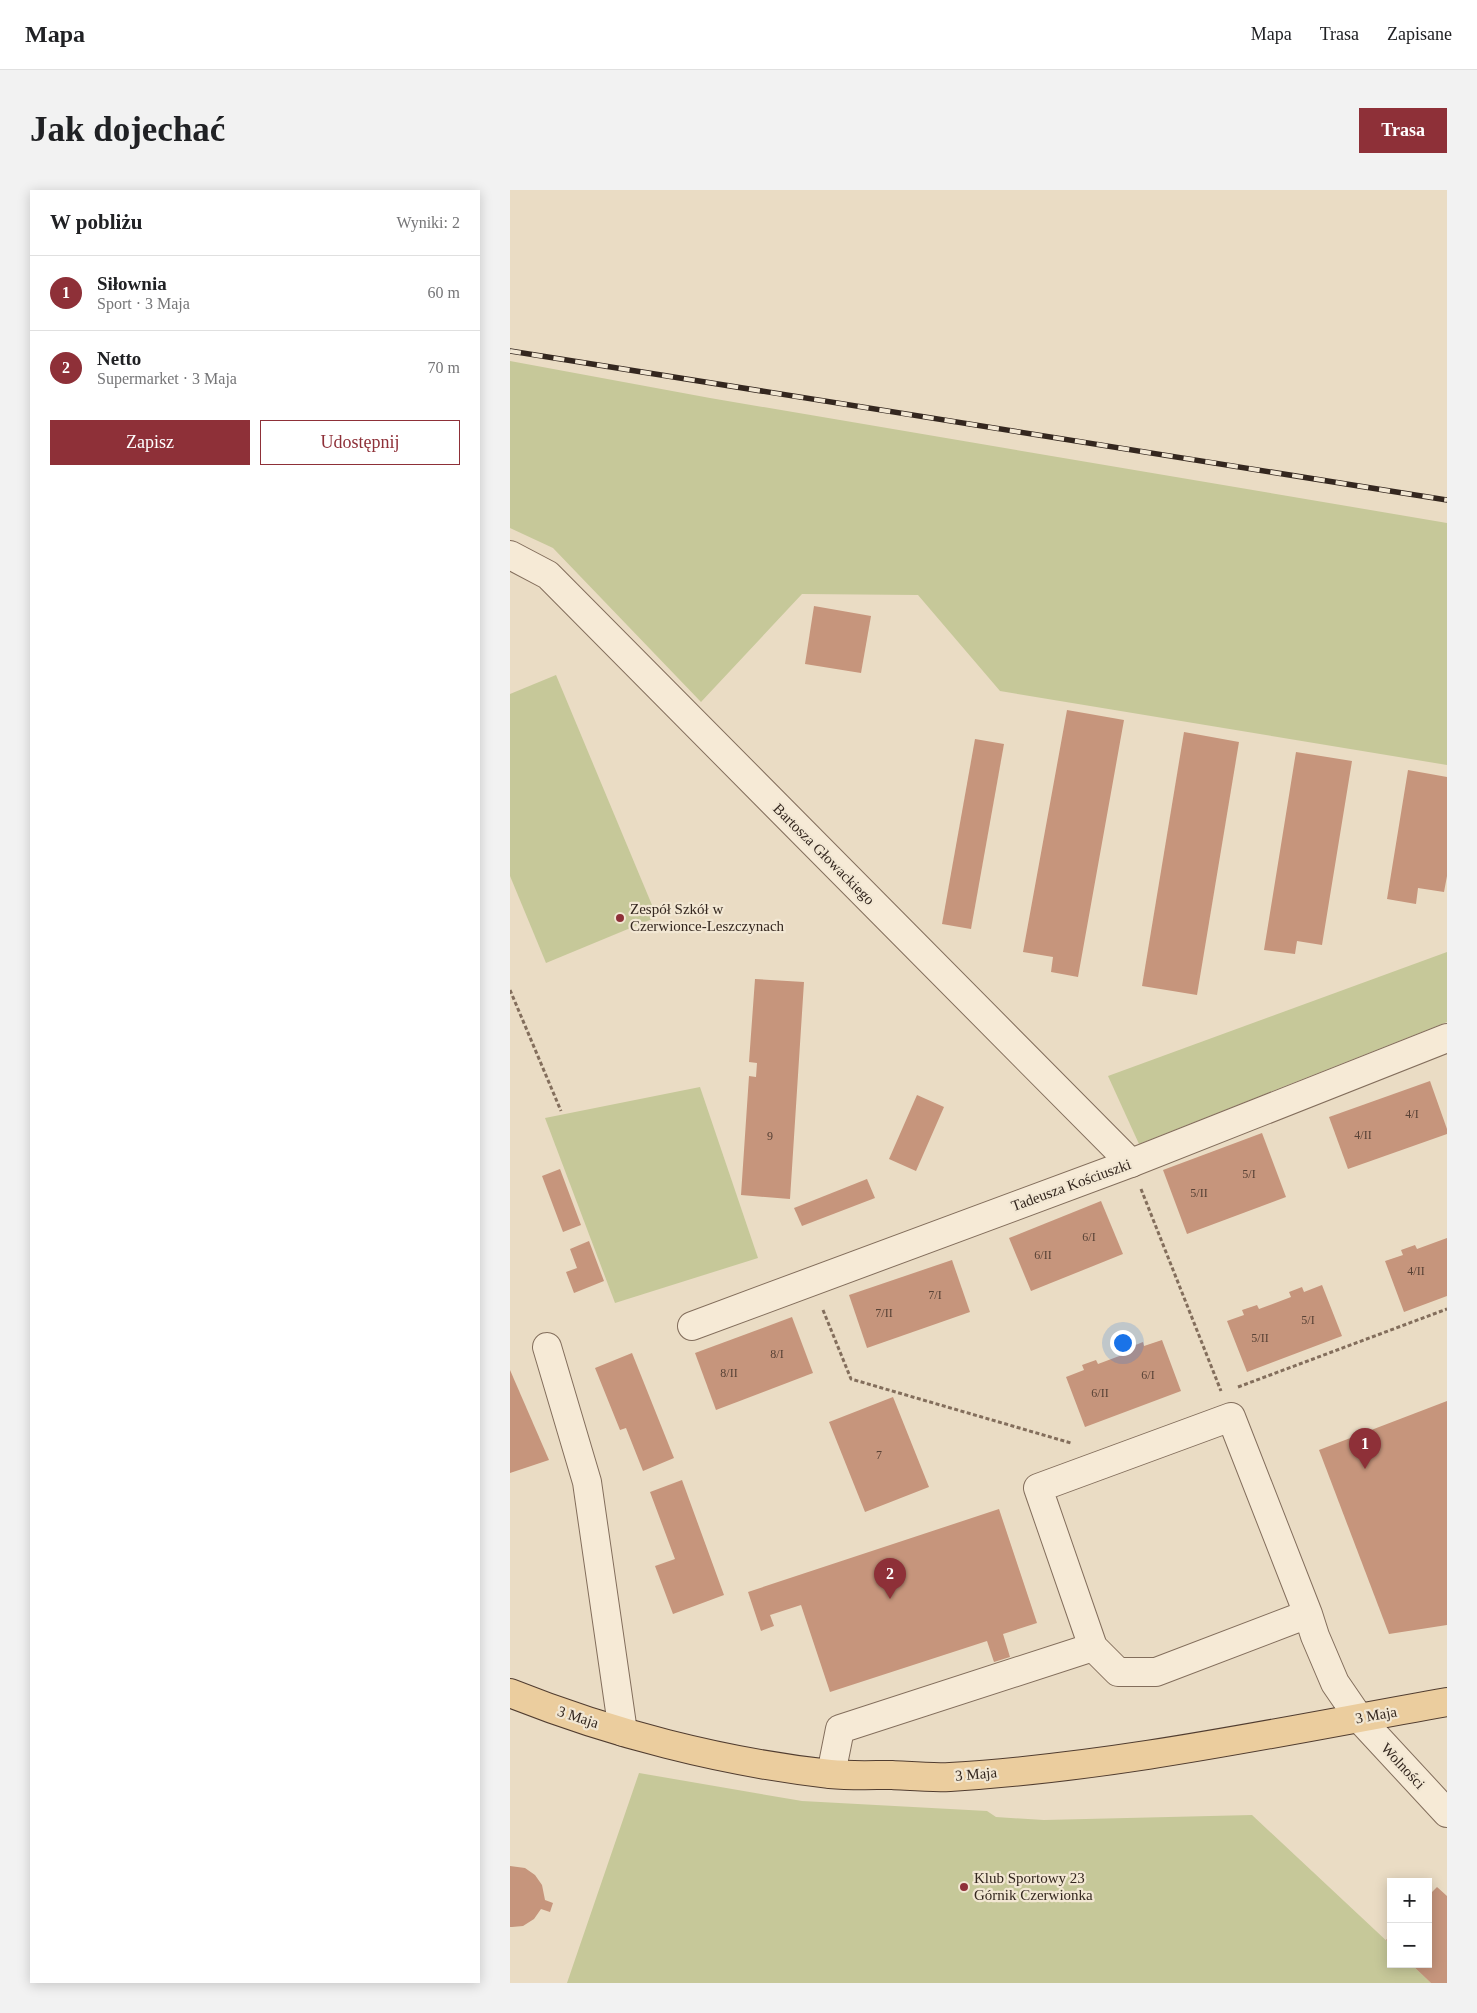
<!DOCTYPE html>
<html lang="pl">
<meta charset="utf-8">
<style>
body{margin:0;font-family:Georgia,serif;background:#f2f2f2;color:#202124}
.controls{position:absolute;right:15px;bottom:15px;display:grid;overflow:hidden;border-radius:0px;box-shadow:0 2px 12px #0003}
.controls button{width:45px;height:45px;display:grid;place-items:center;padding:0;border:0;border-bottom:1px solid #e0e0e0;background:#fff;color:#202124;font:25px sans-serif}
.you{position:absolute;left:612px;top:1152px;width:18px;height:18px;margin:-12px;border:4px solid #fff;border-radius:50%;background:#1a73e8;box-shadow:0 0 0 8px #1a73e833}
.badge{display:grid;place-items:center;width:32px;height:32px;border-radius:50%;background:#8e3038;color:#fff;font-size:16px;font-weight:700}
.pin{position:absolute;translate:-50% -41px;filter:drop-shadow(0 1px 2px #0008)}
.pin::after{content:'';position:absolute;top:26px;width:18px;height:15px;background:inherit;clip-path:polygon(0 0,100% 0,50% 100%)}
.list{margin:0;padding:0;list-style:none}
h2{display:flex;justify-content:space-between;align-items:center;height:65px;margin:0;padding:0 20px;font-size:21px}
h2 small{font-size:16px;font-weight:400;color:#757577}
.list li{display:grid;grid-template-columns:32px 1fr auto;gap:15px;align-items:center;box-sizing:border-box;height:75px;padding:0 20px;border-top:1px solid #e0e0e0}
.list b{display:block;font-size:19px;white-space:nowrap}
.list p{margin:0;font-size:16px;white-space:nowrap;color:#757577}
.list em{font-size:16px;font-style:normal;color:#757577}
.actions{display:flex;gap:10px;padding:15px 20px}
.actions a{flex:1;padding:11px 0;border:1px solid #8e3038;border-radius:0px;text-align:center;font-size:18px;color:#8e3038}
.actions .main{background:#8e3038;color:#fff}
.map{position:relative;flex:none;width:937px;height:1793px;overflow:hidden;border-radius:0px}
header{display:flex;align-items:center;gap:30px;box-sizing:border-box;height:70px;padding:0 25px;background:#fff;border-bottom:1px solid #e0e0e0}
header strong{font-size:24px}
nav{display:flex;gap:28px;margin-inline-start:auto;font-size:18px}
.intro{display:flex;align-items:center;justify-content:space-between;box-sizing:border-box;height:120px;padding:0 30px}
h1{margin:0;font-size:35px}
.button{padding:12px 22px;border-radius:0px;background:#8e3038;color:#fff;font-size:18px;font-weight:700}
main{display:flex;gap:30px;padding:0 30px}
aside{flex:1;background:#fff;border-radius:0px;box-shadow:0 2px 12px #0003}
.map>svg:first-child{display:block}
.green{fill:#c6c899}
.building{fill:#c6957c}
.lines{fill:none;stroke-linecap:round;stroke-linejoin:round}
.minor-casing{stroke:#836e5c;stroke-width:30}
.major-casing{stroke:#513d30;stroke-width:30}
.path{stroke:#836e5c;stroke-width:3;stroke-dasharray:4 2.5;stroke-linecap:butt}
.minor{stroke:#f6ead6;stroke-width:28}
.major{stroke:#ebcd9e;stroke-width:28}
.rail-casing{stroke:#34271f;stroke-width:5.5}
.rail{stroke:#f2e7d3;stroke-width:4;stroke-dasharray:11;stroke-linecap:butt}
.poi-dot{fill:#8e3038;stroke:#f2e7d3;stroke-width:2}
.labels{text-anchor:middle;stroke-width:4.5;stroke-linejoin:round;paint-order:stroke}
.number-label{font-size:12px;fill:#584236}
.street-label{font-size:15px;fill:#34271f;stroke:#f2e7d3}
.poi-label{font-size:15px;fill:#34271f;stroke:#f2e7d3;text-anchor:start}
</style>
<header>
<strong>Mapa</strong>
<nav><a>Mapa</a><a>Trasa</a><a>Zapisane</a></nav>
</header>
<div class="intro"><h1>Jak dojechać</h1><a class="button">Trasa</a></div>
<main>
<aside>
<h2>W pobliżu<small>Wyniki: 2</small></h2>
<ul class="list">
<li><span class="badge">1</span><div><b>Siłownia</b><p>Sport · 3 Maja</p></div><em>60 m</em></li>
<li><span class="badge">2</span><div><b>Netto</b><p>Supermarket · 3 Maja</p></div><em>70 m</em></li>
</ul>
<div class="actions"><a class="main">Zapisz</a><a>Udostępnij</a></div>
</aside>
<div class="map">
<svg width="937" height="1793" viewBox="0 0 937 1793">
<rect width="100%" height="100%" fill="#eadcc4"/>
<g class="green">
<polygon points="0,171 200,208 937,333 937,575 490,501 408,405 292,404 191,512 43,358 0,338"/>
<polygon points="46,485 147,727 36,773 0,686 0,504"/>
<polygon points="937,762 937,832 629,954 598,886"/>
<polygon points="190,897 248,1068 105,1113 35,928"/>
<polygon points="129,1583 292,1611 477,1621 486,1627 534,1630 742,1625 881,1755 881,1774 901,1774 921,1793 57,1793"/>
</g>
<g class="building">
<polygon points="304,416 361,426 351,483 295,474"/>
<polygon points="557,520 614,530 568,787 541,782 543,767 513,762"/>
<polygon points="674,542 729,552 687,805 632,796"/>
<polygon points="465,549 494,554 461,739 432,734"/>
<polygon points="786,562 842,571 812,755 787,751 785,764 754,760"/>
<polygon points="898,580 937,587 937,686 934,702 908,698 906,714 877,709"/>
<polygon points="245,789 294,792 280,1009 231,1005 239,886 246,887 247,873 239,872"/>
<polygon points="920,891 937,939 937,944 838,979 819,927"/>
<polygon points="407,905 434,917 406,981 379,969"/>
<polygon points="752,943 776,1007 677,1044 653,980"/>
<polygon points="50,979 71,1035 53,1042 32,986"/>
<polygon points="357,989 365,1008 292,1036 284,1018"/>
<polygon points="591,1011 613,1064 521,1101 499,1048"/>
<polygon points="937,1048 937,1106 894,1122 875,1071 893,1065 891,1060 905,1055 907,1059"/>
<polygon points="79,1051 94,1091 64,1103 56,1082 67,1078 60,1059"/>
<polygon points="442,1070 460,1122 357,1158 339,1105"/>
<polygon points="812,1095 832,1146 737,1182 717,1131 734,1125 732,1120 747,1115 749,1119 781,1107 779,1102 792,1097 794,1102"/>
<polygon points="282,1127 303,1183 206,1220 185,1163"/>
<polygon points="652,1150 671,1201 575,1237 556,1187 574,1180 572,1175 586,1170 588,1174 620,1162 618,1158 633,1152 634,1156"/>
<polygon points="122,1163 164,1268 133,1281 116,1238 110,1240 85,1178"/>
<polygon points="0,1180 39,1270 0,1283"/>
<polygon points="383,1207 419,1297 355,1322 319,1232"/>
<polygon points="937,1211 937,1435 879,1444 809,1260"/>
<polygon points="172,1290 214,1405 163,1424 145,1376 165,1369 140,1302"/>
<polygon points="489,1319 527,1433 493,1444 500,1467 484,1472 477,1451 320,1502 291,1415 260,1425 264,1436 251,1441 238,1402"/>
<polygon points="0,1676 15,1678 25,1685 32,1695 35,1710 43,1713 40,1722 31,1719 24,1729 13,1736 2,1737 0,1737"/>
<polygon points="927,1697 937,1706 937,1793 921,1793 901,1774 918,1774 918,1706"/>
<polygon points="881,1745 881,1755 876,1750"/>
</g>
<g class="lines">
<g class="minor-casing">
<g id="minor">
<polyline points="0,365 38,385 621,973"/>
<polyline points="182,1136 621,973 937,848"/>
<polyline points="37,1157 77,1292 113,1542"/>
<polyline points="798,1424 646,1482 608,1482 583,1457 528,1298 721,1227 798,1424 805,1446 825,1493 849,1528 937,1623"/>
<polyline points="321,1584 330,1539 583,1457"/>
</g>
</g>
<g class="major-casing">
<path id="major" d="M0 1503C100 1543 212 1572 320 1584 340 1586 362 1585 382 1585 401 1586 421 1588 440 1587 606 1577 773 1541 937 1512"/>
</g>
<g class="path">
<polyline points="0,800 51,921"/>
<polyline points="631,999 711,1201"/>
<polyline points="313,1120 341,1189 561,1253"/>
<polyline points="728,1197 937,1119"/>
</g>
<use href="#minor" class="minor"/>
<use href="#major" class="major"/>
<g class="rail-casing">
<polyline id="rail" points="0,161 937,310"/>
</g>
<use href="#rail" class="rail"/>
</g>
<g class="poi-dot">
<circle cx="110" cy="728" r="5"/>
<circle cx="454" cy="1697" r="5"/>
</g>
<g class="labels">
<g class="number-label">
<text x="902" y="928">4/I</text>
<text x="853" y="949">4/II</text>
<text x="260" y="950">9</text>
<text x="739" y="988">5/I</text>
<text x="689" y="1007">5/II</text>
<text x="579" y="1051">6/I</text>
<text x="533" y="1069">6/II</text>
<text x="906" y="1085">4/II</text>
<text x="425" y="1109">7/I</text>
<text x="374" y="1127">7/II</text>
<text x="798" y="1134">5/I</text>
<text x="750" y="1152">5/II</text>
<text x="267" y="1168">8/I</text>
<text x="219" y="1187">8/II</text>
<text x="638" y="1189">6/I</text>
<text x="590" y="1207">6/II</text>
<text x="369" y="1269">7</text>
</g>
<g class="street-label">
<text transform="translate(314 664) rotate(45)" y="5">Bartosza Głowackiego</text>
<text transform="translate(561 995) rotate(-20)" y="5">Tadeusza Kościuszki</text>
<text transform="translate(866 1525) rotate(-10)" y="5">3 Maja</text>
<text transform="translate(68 1527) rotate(18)" y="5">3 Maja</text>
<text transform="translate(893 1576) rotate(47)" y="5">Wolności</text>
<text transform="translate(466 1584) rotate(-5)" y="5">3 Maja</text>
</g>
<g class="poi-label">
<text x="120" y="724">Zespół Szkół w<tspan x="120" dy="17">Czerwionce-Leszczynach</tspan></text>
<text x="464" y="1693">Klub Sportowy 23<tspan x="464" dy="17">Górnik Czerwionka</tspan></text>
</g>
</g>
</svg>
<div class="controls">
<button>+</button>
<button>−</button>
</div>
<div class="you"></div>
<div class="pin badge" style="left:855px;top:1279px">1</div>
<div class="pin badge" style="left:380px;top:1409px">2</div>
</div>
</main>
